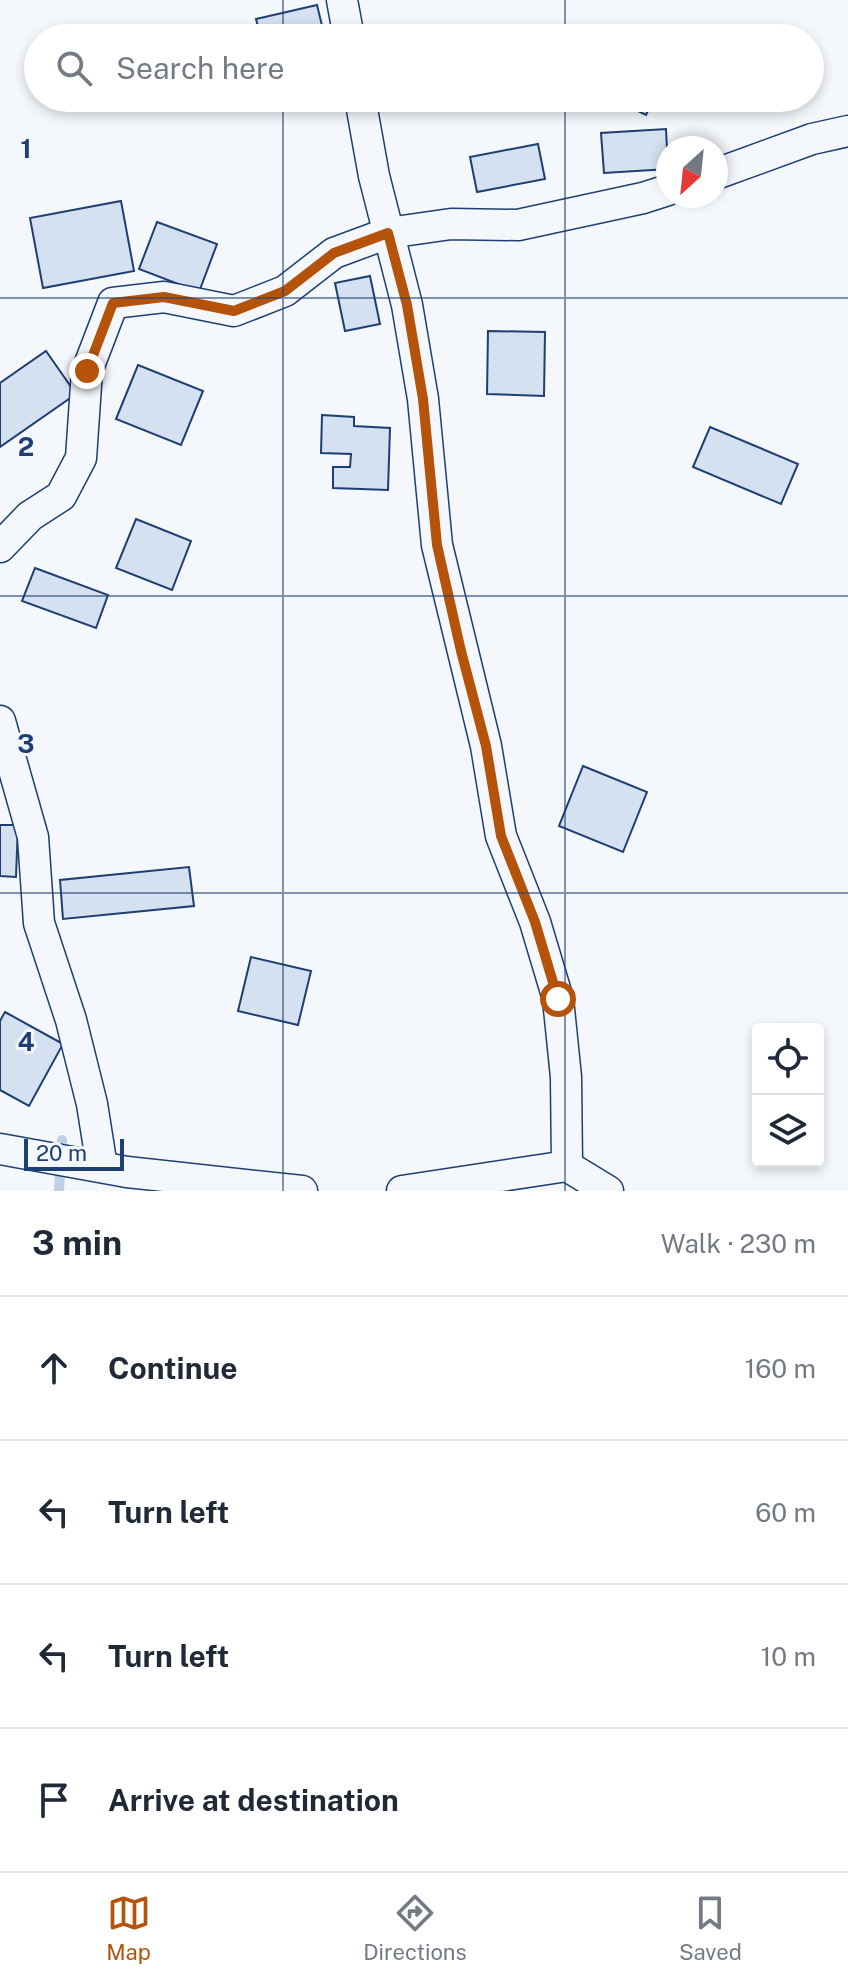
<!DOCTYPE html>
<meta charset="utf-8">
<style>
body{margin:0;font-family:"Public Sans",sans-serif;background:#f6f6f7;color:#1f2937}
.controls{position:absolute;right:24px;bottom:24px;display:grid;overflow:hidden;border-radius:8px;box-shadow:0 4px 12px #0003}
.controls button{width:72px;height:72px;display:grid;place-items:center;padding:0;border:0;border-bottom:2px solid #e0e1e3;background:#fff;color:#1f2937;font:40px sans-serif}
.compass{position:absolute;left:656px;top:136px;width:72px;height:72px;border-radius:50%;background:#fff;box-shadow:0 4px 12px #0003;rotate:207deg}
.scale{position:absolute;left:24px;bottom:20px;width:100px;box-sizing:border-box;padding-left:8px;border:4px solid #1d3f73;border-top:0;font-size:22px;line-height:28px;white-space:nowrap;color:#1d3f73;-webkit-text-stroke:6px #f4f7fb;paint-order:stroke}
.stop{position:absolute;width:24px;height:24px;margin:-18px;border:6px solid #b45309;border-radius:50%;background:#fff}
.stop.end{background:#b45309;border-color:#fff;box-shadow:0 2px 8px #0008}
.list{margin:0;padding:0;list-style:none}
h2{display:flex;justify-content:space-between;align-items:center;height:104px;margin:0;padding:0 32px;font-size:34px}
h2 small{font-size:26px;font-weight:400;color:#747a83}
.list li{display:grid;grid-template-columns:52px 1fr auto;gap:24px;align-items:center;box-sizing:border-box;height:144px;padding:0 32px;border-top:2px solid #e0e1e3}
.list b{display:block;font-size:30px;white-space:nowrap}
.list em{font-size:26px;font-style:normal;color:#747a83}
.icon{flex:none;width:44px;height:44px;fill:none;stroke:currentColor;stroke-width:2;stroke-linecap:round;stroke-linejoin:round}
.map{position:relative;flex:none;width:848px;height:1191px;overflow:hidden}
.search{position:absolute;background:#fff;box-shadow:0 4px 12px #0003;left:24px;right:24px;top:24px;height:88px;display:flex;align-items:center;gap:20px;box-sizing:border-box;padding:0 28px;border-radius:44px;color:#747a83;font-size:30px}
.sheet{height:680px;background:#fff}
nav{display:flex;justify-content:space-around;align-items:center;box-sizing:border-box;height:112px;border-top:2px solid #e0e1e3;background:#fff;font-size:22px;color:#747a83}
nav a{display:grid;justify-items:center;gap:4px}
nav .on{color:#b45309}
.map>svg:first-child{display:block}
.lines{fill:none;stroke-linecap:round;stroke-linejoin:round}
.stream{stroke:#bed0e5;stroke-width:10}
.building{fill:#d5e0f0;stroke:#1d3f73;stroke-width:2}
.street-casing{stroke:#1d3f73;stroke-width:33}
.street{stroke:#f4f7fb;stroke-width:30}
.route{stroke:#b45309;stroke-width:10}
.grid{fill:none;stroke:#1d3f73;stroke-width:2;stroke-opacity:0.55}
.grid-label{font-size:26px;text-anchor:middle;font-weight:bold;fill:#1d3f73;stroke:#f4f7fb;stroke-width:6;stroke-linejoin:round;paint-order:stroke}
</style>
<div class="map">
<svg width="848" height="1191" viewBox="0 0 848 1191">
<rect width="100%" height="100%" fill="#f4f7fb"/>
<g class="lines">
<polyline class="stream" points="59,1191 62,1140"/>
</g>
<g class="building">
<polygon points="317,5 325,38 261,38 256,19"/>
<polygon points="613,30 629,38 609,38"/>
<polygon points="611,98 654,98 646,115"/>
<polygon points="666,129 668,169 604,173 601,133"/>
<polygon points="538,144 545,179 477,192 470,157"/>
<polygon points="121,201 134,271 43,288 30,218"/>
<polygon points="157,222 217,244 199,292 139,269"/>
<polygon points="370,276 380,324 345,331 335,283"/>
<polygon points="488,331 545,332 544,396 487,394"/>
<polygon points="46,351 76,394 0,447 0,383"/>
<polygon points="138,365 203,391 181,445 116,419"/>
<polygon points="322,415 354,417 354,426 390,428 388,490 333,488 333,467 350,467 351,454 321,453"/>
<polygon points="710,427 798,464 781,504 693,467"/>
<polygon points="136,519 191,541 172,590 116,568"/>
<polygon points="35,568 108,595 96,628 22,601"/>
<polygon points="583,766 647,792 623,852 559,826"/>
<polygon points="0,825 18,825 16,877 0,876"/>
<polygon points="189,867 194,906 63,919 60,880"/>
<polygon points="251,957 311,971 298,1025 238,1011"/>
<polygon points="5,1012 63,1044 29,1106 0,1090 0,1021"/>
</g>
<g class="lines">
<g class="street-casing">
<g id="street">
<polyline points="342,0 349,38"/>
<polyline points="360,98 374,176 407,305 423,399 437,545 486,746 501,836 535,922 558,999 566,1077 567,1166"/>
<polyline points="716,174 812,139 848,131"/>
<polyline points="0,547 30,516 61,496 81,458 87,371 113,303 164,297 234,311 285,291 334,253 388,233 451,224 518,225 643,198 668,190"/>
<polyline points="0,721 33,837 39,923 71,1020 92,1104 102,1167"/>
<polyline points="0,1149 127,1172 302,1191"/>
<polyline points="402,1191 567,1166 608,1191"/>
</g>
</g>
<use href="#street" class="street"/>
</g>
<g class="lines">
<polyline class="route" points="87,371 113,303 164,297 234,311 285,291 334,253 388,233 407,305 423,399 437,545 461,651 486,746 501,836 535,922 558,999"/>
</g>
<path class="grid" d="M283 0V38M565 0V38M283 98V1191M565 98V1191M0 298H848M0 596H848M0 893H848"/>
<g class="grid-label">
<text x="26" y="158">1</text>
<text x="26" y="456">2</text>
<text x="26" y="753">3</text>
<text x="26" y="1051">4</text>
</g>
</svg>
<div class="controls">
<button><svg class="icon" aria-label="locate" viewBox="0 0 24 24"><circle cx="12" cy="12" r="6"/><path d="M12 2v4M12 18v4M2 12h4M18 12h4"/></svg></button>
<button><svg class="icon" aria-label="layers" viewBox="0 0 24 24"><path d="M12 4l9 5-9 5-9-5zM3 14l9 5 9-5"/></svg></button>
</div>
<svg class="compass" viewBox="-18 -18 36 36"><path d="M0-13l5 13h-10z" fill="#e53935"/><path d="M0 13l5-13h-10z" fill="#747a83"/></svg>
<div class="scale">20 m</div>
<div class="stop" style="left:558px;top:999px"></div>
<div class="stop end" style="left:87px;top:371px"></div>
<div class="search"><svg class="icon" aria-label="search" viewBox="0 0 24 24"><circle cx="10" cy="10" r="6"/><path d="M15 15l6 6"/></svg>Search here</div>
</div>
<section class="sheet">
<h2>3 min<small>Walk · 230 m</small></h2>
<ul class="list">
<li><svg class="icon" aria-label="ahead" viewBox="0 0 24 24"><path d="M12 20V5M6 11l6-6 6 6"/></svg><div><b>Continue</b></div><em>160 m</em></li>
<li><svg class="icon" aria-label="left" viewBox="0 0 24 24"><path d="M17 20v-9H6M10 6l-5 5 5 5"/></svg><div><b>Turn left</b></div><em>60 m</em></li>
<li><svg class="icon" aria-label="left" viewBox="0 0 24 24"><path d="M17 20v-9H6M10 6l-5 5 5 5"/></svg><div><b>Turn left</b></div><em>10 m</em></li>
<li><svg class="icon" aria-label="arrive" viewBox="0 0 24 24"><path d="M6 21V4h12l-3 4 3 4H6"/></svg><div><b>Arrive at destination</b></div></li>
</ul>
</section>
<nav>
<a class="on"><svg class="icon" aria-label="map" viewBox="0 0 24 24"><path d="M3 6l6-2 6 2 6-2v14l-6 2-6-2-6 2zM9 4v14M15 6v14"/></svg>Map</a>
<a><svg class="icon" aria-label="directions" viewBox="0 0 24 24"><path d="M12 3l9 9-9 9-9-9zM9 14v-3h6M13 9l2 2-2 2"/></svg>Directions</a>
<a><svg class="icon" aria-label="saved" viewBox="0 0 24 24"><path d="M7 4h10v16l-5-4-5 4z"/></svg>Saved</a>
</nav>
